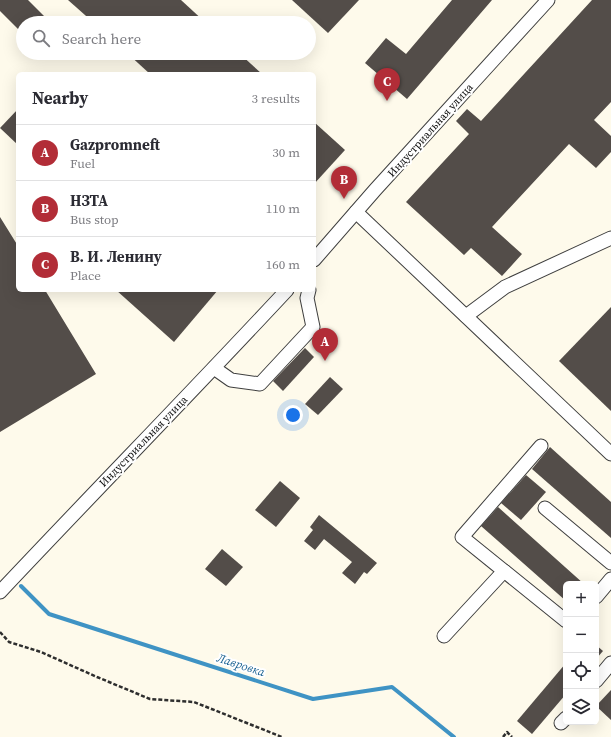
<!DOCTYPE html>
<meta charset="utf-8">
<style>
body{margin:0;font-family:"Source Serif 4",serif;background:#f2f2f3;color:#2b2b33}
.controls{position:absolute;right:12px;bottom:12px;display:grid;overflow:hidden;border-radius:6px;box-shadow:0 4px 16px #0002}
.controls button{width:36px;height:36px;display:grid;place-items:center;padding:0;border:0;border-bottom:1px solid #e1e1e2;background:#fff;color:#2b2b33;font:20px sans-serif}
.you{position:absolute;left:293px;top:415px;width:14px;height:14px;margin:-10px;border:3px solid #fff;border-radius:50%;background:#1a73e8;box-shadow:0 0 0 6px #1a73e833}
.badge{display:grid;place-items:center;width:26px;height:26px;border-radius:50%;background:#b22d37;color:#fff;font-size:13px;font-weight:700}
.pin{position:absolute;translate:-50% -33px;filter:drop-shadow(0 1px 2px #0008)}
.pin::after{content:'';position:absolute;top:21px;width:14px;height:12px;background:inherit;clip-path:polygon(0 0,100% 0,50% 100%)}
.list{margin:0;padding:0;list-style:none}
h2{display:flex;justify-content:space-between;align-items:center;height:52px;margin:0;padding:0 16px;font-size:17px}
h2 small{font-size:13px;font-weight:400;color:#7c7c81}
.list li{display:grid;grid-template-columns:26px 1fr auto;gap:12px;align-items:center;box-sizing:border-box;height:56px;padding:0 16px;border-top:1px solid #e1e1e2}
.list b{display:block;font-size:15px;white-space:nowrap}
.list p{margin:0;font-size:13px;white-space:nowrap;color:#7c7c81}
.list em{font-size:13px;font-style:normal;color:#7c7c81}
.icon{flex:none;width:22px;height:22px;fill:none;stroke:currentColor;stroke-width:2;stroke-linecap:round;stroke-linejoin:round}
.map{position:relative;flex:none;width:611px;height:737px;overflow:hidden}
.search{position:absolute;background:#fff;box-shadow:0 4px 16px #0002;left:16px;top:16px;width:300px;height:44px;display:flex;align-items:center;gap:10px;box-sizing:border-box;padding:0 14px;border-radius:22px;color:#7c7c81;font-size:15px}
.panel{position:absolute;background:#fff;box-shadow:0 4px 16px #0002;left:16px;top:72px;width:300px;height:220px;border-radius:6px}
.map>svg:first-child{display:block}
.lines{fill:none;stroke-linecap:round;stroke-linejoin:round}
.stream{stroke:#3f93c4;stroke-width:4}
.building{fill:#534d49}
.minor-casing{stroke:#3f3f3f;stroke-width:15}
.path{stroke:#2e2e2e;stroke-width:2.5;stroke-dasharray:4 2;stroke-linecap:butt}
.minor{stroke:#fff;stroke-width:13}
.labels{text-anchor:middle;stroke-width:4;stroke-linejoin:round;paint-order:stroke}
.street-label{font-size:11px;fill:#0c0c0c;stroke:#fff}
.water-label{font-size:12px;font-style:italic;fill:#1e6494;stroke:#fff}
</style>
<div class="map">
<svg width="611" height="737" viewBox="0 0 611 737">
<rect width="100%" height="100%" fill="#fefaeb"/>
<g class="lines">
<polyline class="stream" points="21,586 49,614 313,699 392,687 454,737"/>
</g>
<g class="building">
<polygon points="0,0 28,0 51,23 23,23 23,34 0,11"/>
<polygon points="68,0 181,0 206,23 94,23"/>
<polygon points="292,0 359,0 328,33"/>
<polygon points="452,0 492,0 407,99 365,63 386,38 406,54"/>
<polygon points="592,0 611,0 611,102 594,120 611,136 611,152 596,168 569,144 492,227 522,254 502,276 471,248 464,255 406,202 469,134 456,121 467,109 481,121"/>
<polygon points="127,53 239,53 262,74 150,74"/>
<polygon points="18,109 18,145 0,128"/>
<polygon points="314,122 345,150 314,184"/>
<polygon points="0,217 18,246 18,290 45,290 96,374 0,432"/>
<polygon points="116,290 218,290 174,342"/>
<polygon points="611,307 611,411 559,361"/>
<polygon points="305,348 314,357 283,391 273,381"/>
<polygon points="330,377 343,389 318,415 305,404"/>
<polygon points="550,447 611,502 611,538 532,469"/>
<polygon points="526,475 546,492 521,520 501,503"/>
<polygon points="280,481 300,498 276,527 255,510"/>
<polygon points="498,507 584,584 566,584 566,601 481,526"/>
<polygon points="319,515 377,563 367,574 364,572 355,584 342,573 352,562 324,539 315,550 304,541 313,530 310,527"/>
<polygon points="222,549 243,567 226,586 205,569"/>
<polygon points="596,645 603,651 596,659"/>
<polygon points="566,663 566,694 532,734 517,721"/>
<polygon points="611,690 611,720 596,706"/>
</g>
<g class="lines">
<g class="minor-casing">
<g id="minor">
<polyline points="356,212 611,454"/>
<polyline points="314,260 375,190 548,0"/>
<polyline points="466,316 505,287 611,238"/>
<polyline points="214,368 231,380 260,384 313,327 307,298 309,290"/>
<polyline points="541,446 462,537 566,621"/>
<polyline points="545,508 611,563"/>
<path d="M0 592C95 491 192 392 287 290"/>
<polyline points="596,597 611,579"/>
<polyline points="444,636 504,571"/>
<polyline points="596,681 611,663"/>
<polyline points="561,723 566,718"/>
</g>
</g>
<g class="path">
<polyline points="0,632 9,642 41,652 97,677 150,699 194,702 282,737"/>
<polyline points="503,737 507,732 512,737"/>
</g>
<use href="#minor" class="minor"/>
</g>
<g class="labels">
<g class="street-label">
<text transform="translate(430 130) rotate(-48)" y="4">Индустриальная улица</text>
<text transform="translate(143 441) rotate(-46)" y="4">Индустриальная улица</text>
</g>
<g class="water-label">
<text transform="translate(241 665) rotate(18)" y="4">Лавровка</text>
</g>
</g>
</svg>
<div class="controls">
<button>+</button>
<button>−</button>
<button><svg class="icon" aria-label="locate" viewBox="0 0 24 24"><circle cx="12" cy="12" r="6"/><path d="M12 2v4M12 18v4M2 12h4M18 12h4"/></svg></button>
<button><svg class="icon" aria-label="layers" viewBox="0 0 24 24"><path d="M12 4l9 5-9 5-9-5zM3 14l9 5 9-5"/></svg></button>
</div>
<div class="you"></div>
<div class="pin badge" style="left:325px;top:361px">A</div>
<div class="pin badge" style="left:344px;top:199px">B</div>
<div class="pin badge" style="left:387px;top:101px">C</div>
<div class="search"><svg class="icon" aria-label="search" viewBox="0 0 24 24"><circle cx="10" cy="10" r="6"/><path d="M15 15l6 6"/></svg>Search here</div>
<section class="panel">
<h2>Nearby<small>3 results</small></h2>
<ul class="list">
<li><span class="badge">A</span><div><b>Gazpromneft</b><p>Fuel</p></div><em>30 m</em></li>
<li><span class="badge">B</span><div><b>НЗТА</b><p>Bus stop</p></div><em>110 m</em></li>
<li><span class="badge">C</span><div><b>В. И. Ленину</b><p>Place</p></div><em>160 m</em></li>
</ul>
</section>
</div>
